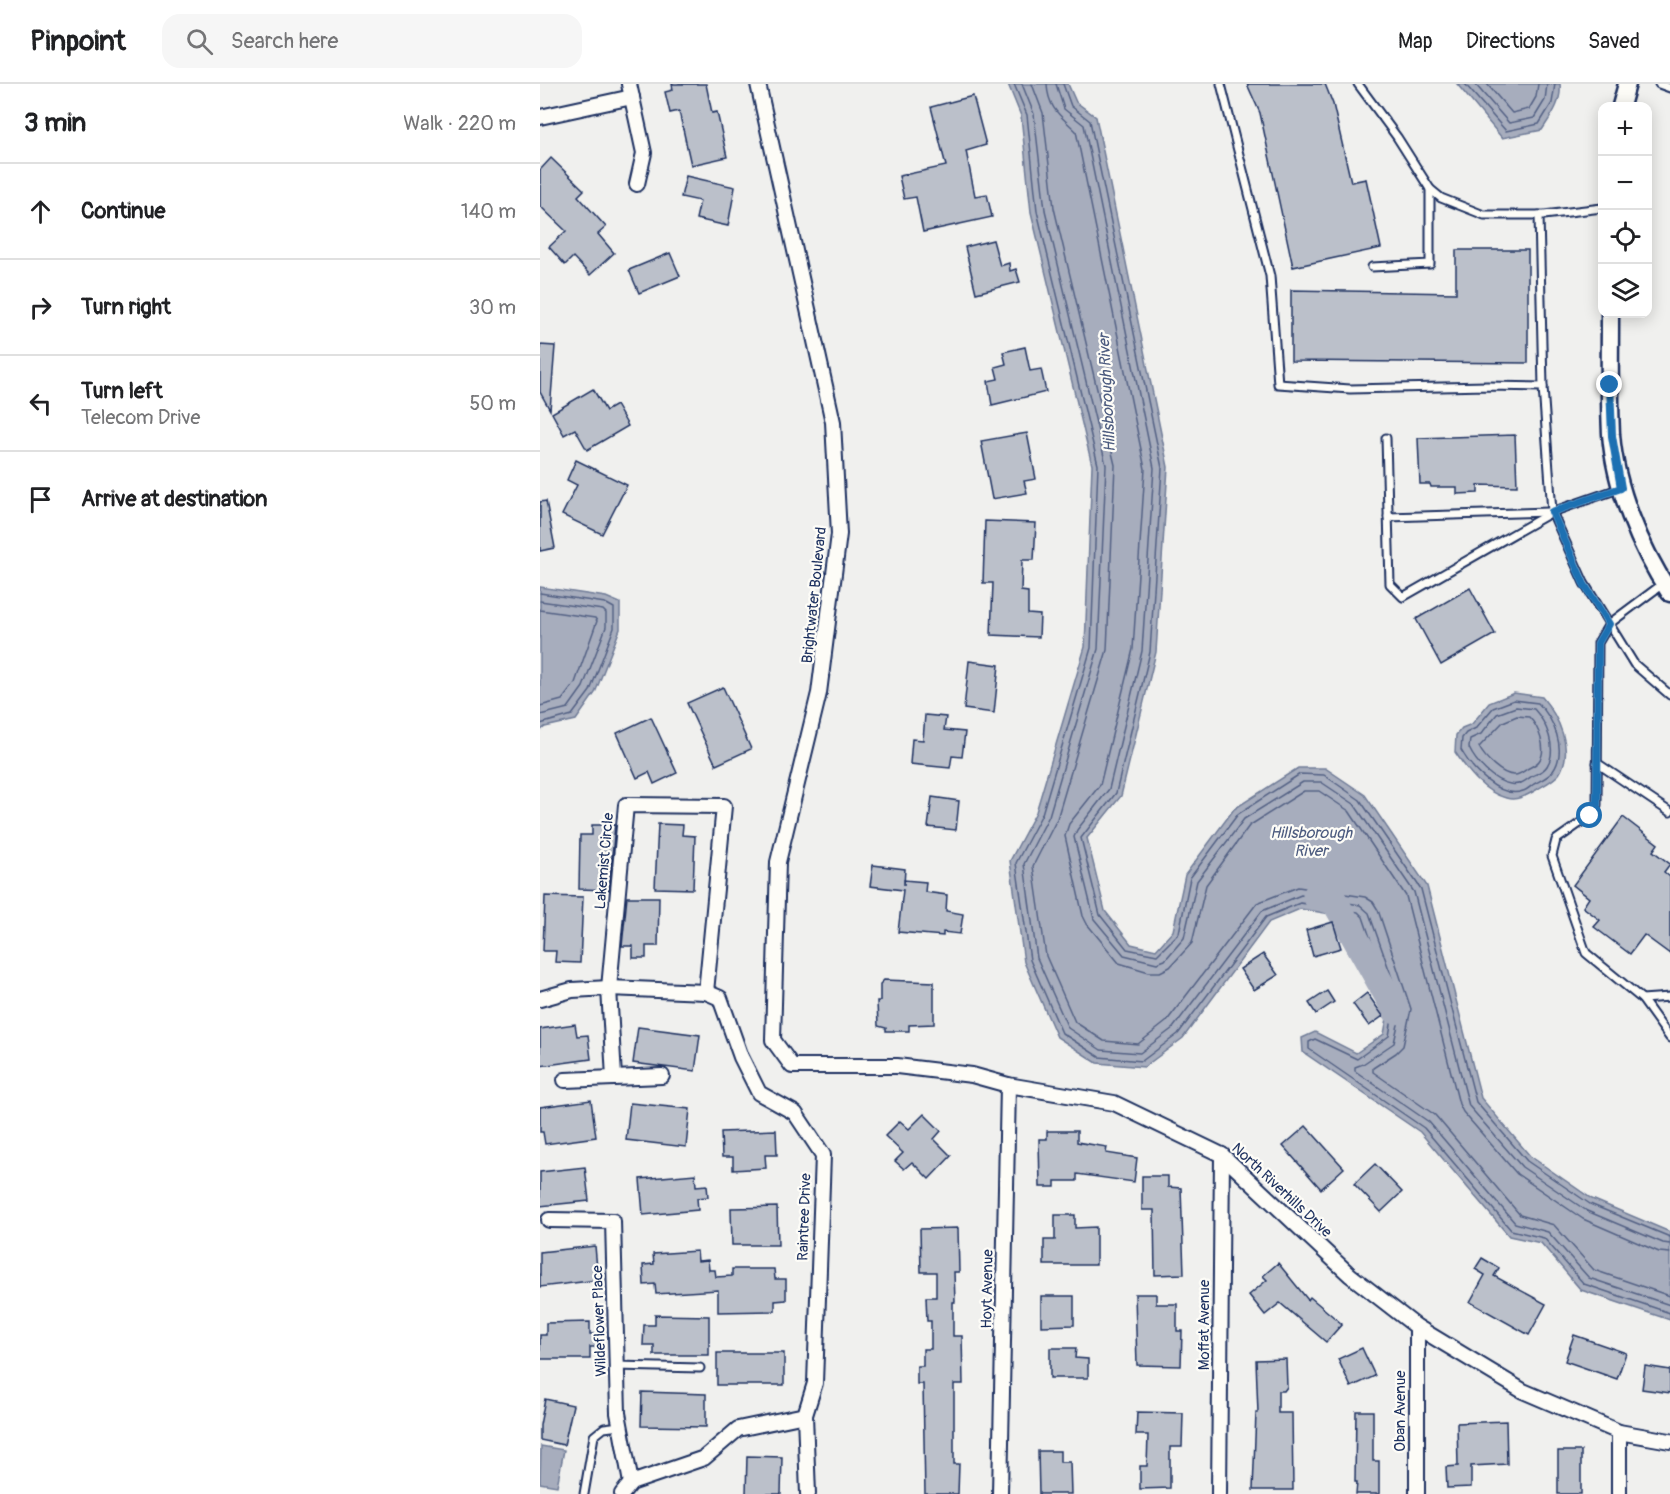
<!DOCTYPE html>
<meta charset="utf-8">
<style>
body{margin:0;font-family:Pangolin,sans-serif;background:#f6f6f6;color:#202124}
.controls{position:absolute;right:18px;top:18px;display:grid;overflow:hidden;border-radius:12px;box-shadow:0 3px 15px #0003}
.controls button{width:54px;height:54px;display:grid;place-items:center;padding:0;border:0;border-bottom:2px solid #e0e0e0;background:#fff;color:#202124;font:30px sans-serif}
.stop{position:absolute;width:18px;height:18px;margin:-14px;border:4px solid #1f6fb2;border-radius:50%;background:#fff}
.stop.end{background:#1f6fb2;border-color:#fff;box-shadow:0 2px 6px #0008}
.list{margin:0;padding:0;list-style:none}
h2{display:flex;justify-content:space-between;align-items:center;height:78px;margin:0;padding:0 24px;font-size:26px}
h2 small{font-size:20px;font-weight:400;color:#757577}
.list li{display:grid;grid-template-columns:39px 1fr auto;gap:18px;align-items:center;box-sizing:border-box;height:96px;padding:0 24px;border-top:2px solid #e0e0e0}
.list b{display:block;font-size:22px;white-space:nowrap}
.list p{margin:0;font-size:20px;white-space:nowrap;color:#757577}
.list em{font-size:20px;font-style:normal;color:#757577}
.icon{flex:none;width:33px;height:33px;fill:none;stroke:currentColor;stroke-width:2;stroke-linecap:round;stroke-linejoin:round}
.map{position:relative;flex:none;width:1130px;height:1410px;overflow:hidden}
header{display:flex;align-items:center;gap:36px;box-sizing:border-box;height:84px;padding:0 30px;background:#fff;border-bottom:2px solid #e0e0e0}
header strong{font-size:28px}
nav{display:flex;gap:33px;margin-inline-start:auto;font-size:21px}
.search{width:420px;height:54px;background:#f6f6f6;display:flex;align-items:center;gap:15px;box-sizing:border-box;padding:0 21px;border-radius:18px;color:#757577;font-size:22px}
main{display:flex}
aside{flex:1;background:#fff}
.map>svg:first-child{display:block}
.water{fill:#a7adbd;stroke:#6f7b97;stroke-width:1.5}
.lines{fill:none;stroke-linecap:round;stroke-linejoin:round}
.shore{stroke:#536184;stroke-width:1.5}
.river{stroke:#a7adbd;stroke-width:27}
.building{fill:#bbc0ca;stroke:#1b2f5e;stroke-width:1.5}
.service-casing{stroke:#1b2f5e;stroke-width:11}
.minor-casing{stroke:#1b2f5e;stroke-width:18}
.tertiary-casing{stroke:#1b2f5e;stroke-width:21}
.service{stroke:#fdfcf7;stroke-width:7}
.minor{stroke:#fdfcf7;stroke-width:14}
.tertiary{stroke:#fdfcf7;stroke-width:16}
.route{stroke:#1f6fb2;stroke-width:8}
.labels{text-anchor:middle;stroke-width:4.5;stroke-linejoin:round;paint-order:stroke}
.street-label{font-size:15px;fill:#1b2f5e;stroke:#fdfcf7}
.water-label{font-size:16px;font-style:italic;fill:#4c5b7f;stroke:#fdfcf7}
</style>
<header>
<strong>Pinpoint</strong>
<div class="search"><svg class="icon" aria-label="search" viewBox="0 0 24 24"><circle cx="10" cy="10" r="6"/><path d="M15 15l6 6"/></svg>Search here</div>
<nav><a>Map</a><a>Directions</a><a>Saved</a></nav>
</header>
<main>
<aside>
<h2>3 min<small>Walk · 220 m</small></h2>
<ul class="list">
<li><svg class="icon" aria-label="ahead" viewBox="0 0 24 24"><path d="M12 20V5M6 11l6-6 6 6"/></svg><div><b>Continue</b></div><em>140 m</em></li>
<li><svg class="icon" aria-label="right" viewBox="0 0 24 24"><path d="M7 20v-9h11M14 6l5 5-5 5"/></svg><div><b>Turn right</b></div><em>30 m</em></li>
<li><svg class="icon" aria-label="left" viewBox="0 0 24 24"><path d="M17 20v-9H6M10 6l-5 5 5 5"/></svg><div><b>Turn left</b><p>Telecom Drive</p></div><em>50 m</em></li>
<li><svg class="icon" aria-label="arrive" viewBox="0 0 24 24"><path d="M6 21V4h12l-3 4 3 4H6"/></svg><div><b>Arrive at destination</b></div></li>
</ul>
</aside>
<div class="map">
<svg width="1130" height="1410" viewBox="0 0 1130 1410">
<rect width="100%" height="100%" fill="#f0f0ee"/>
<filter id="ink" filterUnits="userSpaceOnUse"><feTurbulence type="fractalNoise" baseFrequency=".0167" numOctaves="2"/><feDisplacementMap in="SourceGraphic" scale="12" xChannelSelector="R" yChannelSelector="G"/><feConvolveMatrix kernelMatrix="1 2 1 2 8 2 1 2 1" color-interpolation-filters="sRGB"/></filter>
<g filter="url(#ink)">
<g class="water">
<polygon points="468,0 528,0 536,18 556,33 628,383 616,568 581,712 547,754 565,827 591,860 616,866 633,847 645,791 694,725 758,684 785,684 825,711 887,802 941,1014 990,1072 1052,1115 1130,1148 1130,1236 1041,1206 1001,1159 969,1152 880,1048 763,968 762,954 775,948 816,969 844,950 849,924 816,834 760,825 729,838 643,954 604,983 557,979 517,953 484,878 470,777 496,728 545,563 552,381 491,128 481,32"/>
<path d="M917 0H1020C1022 18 1011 32 1002 46L962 54Z"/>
<polygon points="0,503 66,513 80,519 80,545 55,609 36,636 5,643 0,647"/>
<path d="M974 609 1002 613C1018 632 1035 666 1019 690 1013 697 1004 701 996 706 986 712 977 717 966 714 943 708 927 686 915 668L916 651 922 644 932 640 949 619Z"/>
<polygon points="1,1362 24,1366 17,1402 0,1399"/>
</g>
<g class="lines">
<g class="shore">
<polyline points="474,0 487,31 497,127 558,381 551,564 502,730 476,779 490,876 522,949 559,973 602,977 638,950 726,833 760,819 818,828 823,833 854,923 849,952 817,975 775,955 769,958 769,965 884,1044 971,1146 1004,1154 1044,1200 1130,1229"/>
<polyline points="482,0 494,30 505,126 566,381 558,565 509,732 484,780 497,874 528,944 561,966 600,969 633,944 722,827 761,811 820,821 829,829 862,922 854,959 823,980 815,983 815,987 889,1038 975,1139 1008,1148 1049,1194 1130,1221"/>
<polyline points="492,0 503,29 514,124 575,381 567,566 517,735 493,782 506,872 535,938 564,957 598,960 626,938 717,819 758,803 825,813 833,818 838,826 871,925 863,962 856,969 833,984 833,988 895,1031 980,1131 1014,1141 1054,1186 1130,1212"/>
<path d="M507 0C508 25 521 32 536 47L605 385 593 565 560 701 529 740 525 752 543 832 547 840 579 879 609 888H620L630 883 652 859 666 801 709 742 764 707H779L809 727 866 812 919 1020 923 1028 977 1090 1043 1135 1119 1168 1130 1169"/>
<polyline points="516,0 524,25 544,41 614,384 602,567 569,705 537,746 534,753 554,835 584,871 617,879 625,876 644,854 657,797 704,735 763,698 781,698 814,720 874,808 929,1022 982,1083 1047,1127 1123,1159 1130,1160"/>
<polyline points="523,0 531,22 550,37 622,384 610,568 576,709 541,754 560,831 587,865 617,871 639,849 650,794 698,730 760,690 784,691 820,716 881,805 936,1018 987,1077 1050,1120 1130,1153"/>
<polyline points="925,0 966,47 999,40 1012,19 1015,0"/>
<polyline points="935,0 969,39 994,34 1005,16 1007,0"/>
<polyline points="947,0 972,29 989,25 996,13 998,0"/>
<polyline points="0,509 65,519 74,524 74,544 50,607 32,631 0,640"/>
<polyline points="0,517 63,526 66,529 66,543 43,603 28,624 0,631"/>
<polyline points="0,526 55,534 57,537 35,599 22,616 0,622"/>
<path d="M974 616 998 619C1013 634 1028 666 1013 687 1009 693 1001 696 994 700 991 702 987 706 983 707 960 716 931 684 921 666L922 654 926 649 936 644 953 624Z"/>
<path d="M976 623 994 625C1006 638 1018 665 1007 682 1004 687 997 690 992 692 985 697 979 702 970 700 953 697 936 679 929 664L930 655 941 650 957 630Z"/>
<path d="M977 632 989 633C998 642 1008 665 999 677 997 680 991 683 987 685 984 687 979 691 975 691 962 692 944 673 939 663L963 638Z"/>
</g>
<polyline class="river" points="776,812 795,818 856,927"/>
</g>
<g class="building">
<polygon points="132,0 166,0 172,29 177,28 187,73 151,81 139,27 130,29 125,8 133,6"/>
<polygon points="707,0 785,0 793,20 811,98 826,95 841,164 753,183 720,29"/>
<polygon points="433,12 446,61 426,67 435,112 447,110 452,133 383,148 376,113 364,115 359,92 406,82 391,23"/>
<polygon points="11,74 44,106 38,112 66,143 58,150 74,169 50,191 33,173 25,181 9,163 26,147 0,122 0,86"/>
<polygon points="146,92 195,103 188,142 156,135 160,117 141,113"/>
<polygon points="453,156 460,182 469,179 470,187 476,185 480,198 436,209 425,163"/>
<polygon points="916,166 988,166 988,279 751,277 751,206 916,209"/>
<polygon points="130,169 140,192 99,209 89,186"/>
<polygon points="0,261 15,262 10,326 0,308"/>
<polygon points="485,263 490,287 501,285 506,308 452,321 448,297 458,295 455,283 466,280 463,268"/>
<polygon points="53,305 66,327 76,321 88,342 47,366 35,345 24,351 12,329"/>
<polygon points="487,349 496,395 484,397 487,409 452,415 441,357"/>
<polygon points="975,351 977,402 938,401 938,409 917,410 917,403 891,403 890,400 880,400 878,354"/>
<polygon points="36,376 87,401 62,450 22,431 37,401 27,396"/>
<polygon points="6,417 15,464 0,467 0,418"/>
<polygon points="445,437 496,439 494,476 482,476 481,507 488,508 488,530 500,531 499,553 451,551 453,499 443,499"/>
<polygon points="930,504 955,550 901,581 876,535"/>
<polygon points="429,577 459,581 454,629 424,625"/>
<polygon points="183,603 211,665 176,681 147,619"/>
<polygon points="385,631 406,633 404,646 425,648 422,673 412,672 410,684 370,680 372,655 383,656"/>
<polygon points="111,633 137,689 114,700 109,688 97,694 77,649"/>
<polygon points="392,713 419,717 416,746 388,743"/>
<polygon points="1083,733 1118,760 1113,767 1130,780 1124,788 1130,793 1130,870 1104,851 1090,870 1054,843 1060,836 1043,823 1049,814 1033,801"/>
<polygon points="118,740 143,741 142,751 155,752 153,805 115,804"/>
<polygon points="52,741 75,741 69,806 39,805 40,751 52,751"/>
<polygon points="333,781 365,785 364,801 364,796 386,798 385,808 407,811 406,827 423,830 420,850 403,848 403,852 358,848 363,806 330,802"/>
<polygon points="5,812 43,813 40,879 15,878 16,867 3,867"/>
<polygon points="87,813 119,813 118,862 106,862 106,874 93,874 93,862 82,862"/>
<polygon points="793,838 801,864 773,872 766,846"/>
<polygon points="723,870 738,891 714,906 700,885"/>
<polygon points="344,896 394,898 394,940 369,941 369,947 346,947 346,944 338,942 337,917 340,917 340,900"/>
<polygon points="787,907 794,918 776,930 769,919"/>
<polygon points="827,909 843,932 829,942 813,920"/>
<polygon points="35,940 37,952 48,951 51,975 0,982 0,945"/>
<polygon points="98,943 160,951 155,987 93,979"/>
<polygon points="51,1016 56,1053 5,1060 3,1048 0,1048 0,1023"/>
<polygon points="90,1019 150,1025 146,1063 86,1056"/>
<polygon points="384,1030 401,1047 394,1055 411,1072 389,1095 372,1078 364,1085 355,1077 363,1069 345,1052 360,1037 369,1045"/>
<polygon points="766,1042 804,1084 781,1105 743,1062"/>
<polygon points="236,1046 237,1071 225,1071 226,1084 193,1086 193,1073 182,1073 181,1048"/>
<polygon points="507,1047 537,1047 537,1058 567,1063 566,1069 597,1074 594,1098 537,1090 537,1097 515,1097 515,1103 500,1103 499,1055 507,1055"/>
<polygon points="835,1080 862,1108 841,1128 814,1100"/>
<polygon points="45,1083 49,1117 0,1122 0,1088"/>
<polygon points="155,1090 156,1102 167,1101 168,1113 157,1114 158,1126 103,1131 100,1095"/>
<polygon points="602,1092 628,1092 628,1103 641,1104 644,1190 615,1191 614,1126 602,1126"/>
<polygon points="237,1123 238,1161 192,1161 191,1124"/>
<polygon points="515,1131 535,1131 535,1144 556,1143 556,1181 504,1181 504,1156 515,1156"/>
<polygon points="418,1144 419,1188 414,1188 415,1218 413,1218 413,1252 422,1252 423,1300 414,1300 414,1380 419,1380 418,1410 385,1410 383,1300 377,1300 377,1282 383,1282 383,1265 391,1265 391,1237 387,1237 386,1213 396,1213 396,1188 381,1188 380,1145"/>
<polygon points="55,1162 58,1196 0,1203 0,1168"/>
<polygon points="157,1167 158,1177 168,1176 169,1186 175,1186 176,1193 192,1192 192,1185 234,1185 235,1195 246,1195 246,1216 235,1217 235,1227 178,1228 178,1206 116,1210 115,1200 104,1201 103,1181 114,1180 113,1170"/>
<polygon points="942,1174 959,1184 954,1192 1006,1220 989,1251 930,1218 945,1191 935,1185"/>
<polygon points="738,1179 768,1216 770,1213 802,1240 786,1258 740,1219 725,1231 709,1211 727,1196 723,1192"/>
<polygon points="595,1210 616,1210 616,1220 637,1220 637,1247 642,1247 641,1282 597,1281"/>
<polygon points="501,1212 534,1212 534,1241 501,1242"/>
<polygon points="115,1231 169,1232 169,1271 114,1271 114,1261 103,1261 104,1241 115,1241"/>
<polygon points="50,1238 50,1250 61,1250 61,1263 50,1263 50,1275 0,1275 0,1251 6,1251 6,1239"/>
<polygon points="1034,1251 1086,1269 1077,1295 1025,1277"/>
<polygon points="510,1264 536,1264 535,1274 548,1275 548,1294 510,1294"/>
<polygon points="822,1264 835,1292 811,1303 798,1275"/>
<rect x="177" y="1269" width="67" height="32"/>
<polygon points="746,1275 747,1303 744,1307 738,1307 738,1329 752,1329 753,1406 713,1406 716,1329 718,1329 716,1276"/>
<polygon points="1105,1282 1130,1286 1130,1309 1102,1305"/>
<polygon points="102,1308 166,1310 166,1343 101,1342"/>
<polygon points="5,1315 33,1321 24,1361 0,1356 0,1341"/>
<polygon points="816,1327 833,1327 833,1377 839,1377 839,1410 816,1410 817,1398 815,1398"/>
<polygon points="597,1328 643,1329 642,1363 630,1363 630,1404 600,1405 600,1382 607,1382 608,1351 596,1351"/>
<polygon points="966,1337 967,1380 931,1382 931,1403 907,1404 906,1383 918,1382 917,1339"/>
<polygon points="498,1367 520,1367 520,1378 530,1378 531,1410 499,1410"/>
<rect x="1018" y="1367" width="23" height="43"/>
<polygon points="207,1372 242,1373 241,1410 206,1410"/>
</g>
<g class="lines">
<g class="service-casing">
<g id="service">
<polyline points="681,0 730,192 738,300 810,305 947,302 1003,303 1012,428 1044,499 1094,580 1130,611"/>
<polyline points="818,0 857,53 890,105 901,114 944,131 1004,131 1062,124"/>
<polyline points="1119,0 1130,4"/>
<polyline points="999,131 1003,303"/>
<polyline points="832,183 890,180 890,105"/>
<polyline points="846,354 850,500 863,513 1012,428 1081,404"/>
<polyline points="848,433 1009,428"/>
<polyline points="1124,499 1069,540 1058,559 1057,721 1050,732 1016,756 1012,772 1046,869 1102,915 1130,913"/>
<polyline points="1057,679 1130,728"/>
<polyline points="1102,915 1130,954"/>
<polyline points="76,1282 160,1284"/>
<polyline points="44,1410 54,1352 64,1344 80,1342"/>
</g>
</g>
<g class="minor-casing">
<g id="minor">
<polyline points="89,0 104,69 97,100"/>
<polyline points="218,0 293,338 299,450 279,609 238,778 233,956 252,982 357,982 432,991 468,1001 574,1019 682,1071 810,1191 877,1243 983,1307 1079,1348 1130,1357"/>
<polyline points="0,33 92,13"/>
<polyline points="0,915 32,906 69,904 166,908 180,914 201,973 219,1009 255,1029 283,1071 275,1299 265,1331 198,1345 164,1374 91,1399 82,1410"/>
<polyline points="74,994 69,904 86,721 184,722 166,908"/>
<polyline points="25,996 122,992"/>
<polyline points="9,1136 73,1137 78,1329 91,1399"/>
<polyline points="265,1331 268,1410"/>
<polyline points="1079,1348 1079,1410"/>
<polyline points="460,1410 468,1001"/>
<polyline points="679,1410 682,1071"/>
<polyline points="877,1410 877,1243"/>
</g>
</g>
<g class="tertiary-casing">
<g id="tertiary">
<polyline points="1081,22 1087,0"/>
<path d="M1070 230C1070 269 1069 310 1071 350 1075 403 1100 464 1130 509"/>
</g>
</g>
<use href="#service" class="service"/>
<use href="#minor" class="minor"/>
<use href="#tertiary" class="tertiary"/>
</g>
</g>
<g class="lines" filter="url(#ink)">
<polyline class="route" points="1050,732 1057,721 1058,559 1069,540 1044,500 1012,428 1081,404 1072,352 1070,301"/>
</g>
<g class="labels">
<g class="street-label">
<text transform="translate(274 511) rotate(-84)" y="5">Brightwater Boulevard</text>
<text transform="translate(64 777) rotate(-85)" y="5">Lakemist Circle</text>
<text transform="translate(742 1106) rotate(43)" y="5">North Riverhills Drive</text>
<text transform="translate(264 1133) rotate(-88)" y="5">Raintree Drive</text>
<text transform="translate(447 1205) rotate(-89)" y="5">Hoyt Avenue</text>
<text transform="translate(59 1237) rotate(-92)" y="5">Wildeflower Place</text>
<text transform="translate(664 1241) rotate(-90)" y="5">Moffat Avenue</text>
<text transform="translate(860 1327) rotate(-90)" y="5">Oban Avenue</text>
</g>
<g class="water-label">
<text transform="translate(566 309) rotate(-93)" y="6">Hillsborough River</text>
<text x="771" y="754">Hillsborough<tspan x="771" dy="18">River</tspan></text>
</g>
</g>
</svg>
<div class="controls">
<button>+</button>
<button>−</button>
<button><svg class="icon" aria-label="locate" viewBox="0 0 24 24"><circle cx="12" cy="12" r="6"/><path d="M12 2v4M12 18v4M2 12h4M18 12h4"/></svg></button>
<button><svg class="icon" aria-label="layers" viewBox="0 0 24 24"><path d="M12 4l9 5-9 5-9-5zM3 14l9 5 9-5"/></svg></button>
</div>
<div class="stop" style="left:1050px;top:732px"></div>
<div class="stop end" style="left:1070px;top:301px"></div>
</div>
</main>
